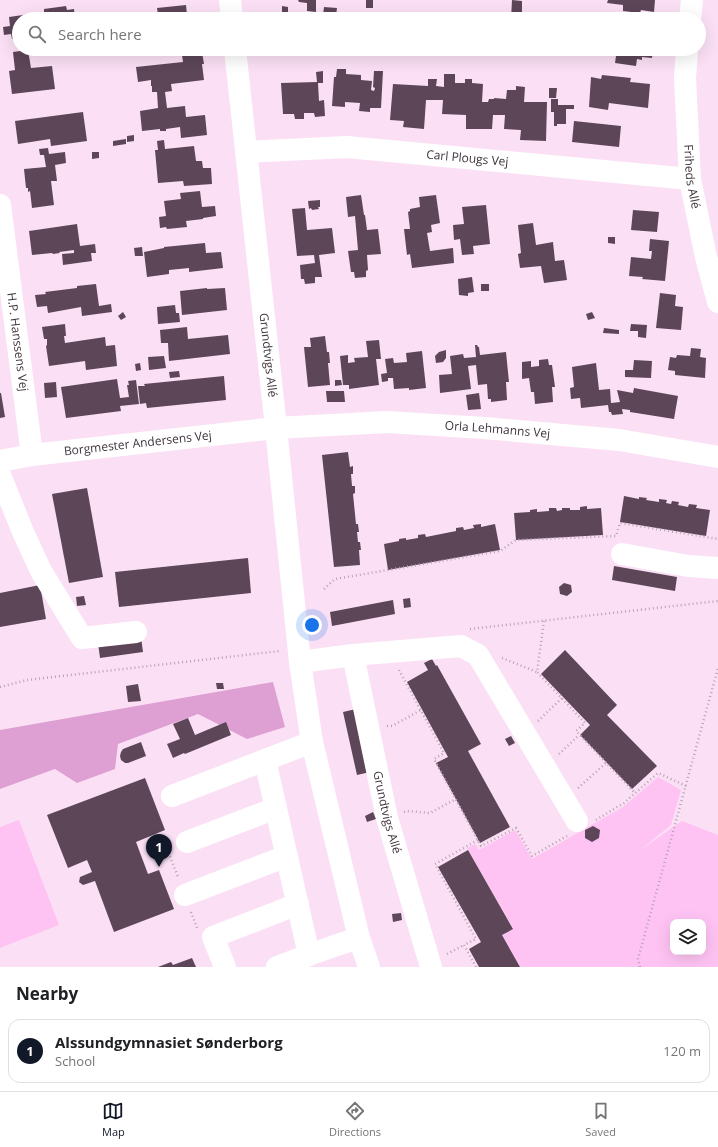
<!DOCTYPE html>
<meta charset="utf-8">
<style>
body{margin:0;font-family:"Open Sans",sans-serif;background:#f2f2f2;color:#202124}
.controls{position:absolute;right:12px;bottom:12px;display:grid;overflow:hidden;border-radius:8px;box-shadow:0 4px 16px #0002}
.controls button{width:36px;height:36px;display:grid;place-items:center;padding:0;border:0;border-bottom:1px solid #e0e0e0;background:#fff;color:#202124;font:20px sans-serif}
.you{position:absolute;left:312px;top:625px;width:14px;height:14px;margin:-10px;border:3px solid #fff;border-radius:50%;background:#1a73e8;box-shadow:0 0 0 6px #1a73e833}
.badge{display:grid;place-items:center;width:26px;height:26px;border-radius:50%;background:#111827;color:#fff;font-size:13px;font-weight:700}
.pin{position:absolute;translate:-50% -33px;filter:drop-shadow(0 1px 2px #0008)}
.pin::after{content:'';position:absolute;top:21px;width:14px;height:12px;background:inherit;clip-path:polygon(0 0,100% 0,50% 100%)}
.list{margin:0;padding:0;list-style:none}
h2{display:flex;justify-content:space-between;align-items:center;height:52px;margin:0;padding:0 16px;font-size:17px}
h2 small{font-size:13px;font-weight:400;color:#757577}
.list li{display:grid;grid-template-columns:26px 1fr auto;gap:12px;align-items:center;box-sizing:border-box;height:64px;margin:0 8px 8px;padding:0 8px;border:1px solid #e0e0e0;border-radius:12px}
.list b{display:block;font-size:15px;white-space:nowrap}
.list p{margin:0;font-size:13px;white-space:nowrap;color:#757577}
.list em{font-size:13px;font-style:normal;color:#757577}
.icon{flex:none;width:22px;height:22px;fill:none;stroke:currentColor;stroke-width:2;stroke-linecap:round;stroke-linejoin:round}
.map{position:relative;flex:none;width:718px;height:967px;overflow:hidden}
.search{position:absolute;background:#fff;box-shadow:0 4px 16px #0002;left:12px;right:12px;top:12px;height:44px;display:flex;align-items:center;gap:10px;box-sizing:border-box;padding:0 14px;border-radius:22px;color:#757577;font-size:15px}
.sheet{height:124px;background:#fff}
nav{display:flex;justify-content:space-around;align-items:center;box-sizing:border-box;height:56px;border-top:1px solid #e0e0e0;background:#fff;font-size:11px;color:#757577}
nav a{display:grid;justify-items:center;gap:2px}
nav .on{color:#111827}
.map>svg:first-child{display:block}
.green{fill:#fec3f3;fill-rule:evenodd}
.forest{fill:#de9fd2}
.building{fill:#5c4658}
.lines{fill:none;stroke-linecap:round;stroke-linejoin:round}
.path{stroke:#b7a2b2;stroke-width:2.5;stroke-dasharray:1 3;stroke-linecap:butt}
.minor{stroke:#fff;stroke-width:22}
.labels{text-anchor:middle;stroke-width:4;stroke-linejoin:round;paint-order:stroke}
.street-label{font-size:12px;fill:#3f343d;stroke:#fbe0f5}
</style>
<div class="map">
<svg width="718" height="967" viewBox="0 0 718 967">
<rect width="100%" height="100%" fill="#fbe0f5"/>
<g class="green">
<path d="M658 777 681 790 671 825 639 851 682 821 718 835V967H520L502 935 513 928 467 848 475 844 479 850 515 830 532 859 623 807ZM673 922H703V952H673Z"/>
<polygon points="19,820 59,925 0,948 0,827"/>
</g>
<polygon class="forest" points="273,682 285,727 247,739 198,714 118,744 115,769 77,783 55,769 0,789 0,730"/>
<g class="building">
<polygon points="298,0 316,0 316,12 307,11 307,3 299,2"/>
<rect x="366" y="0" width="7" height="8"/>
<polygon points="512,0 522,1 522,19 511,19"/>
<polygon points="608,0 655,0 654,12 641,10 640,13 623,11 623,5 607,3"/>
<polygon points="186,5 187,15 197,14 197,19 153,19 152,15 158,15 157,8"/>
<polygon points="66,6 67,10 74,9 75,19 19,19 19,38 12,39 11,34 4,35 3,27 10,26 9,17 44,12 44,9"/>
<polygon points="282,6 288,7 288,15 282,15"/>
<polygon points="324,7 337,8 336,16 323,15"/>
<polygon points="617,49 653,49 652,58 642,57 642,60 637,59 636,66 615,63"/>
<polygon points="28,50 31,68 52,66 55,89 12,94 9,71 15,70 13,52"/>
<polygon points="202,52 204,64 202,64 204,80 171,84 172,91 165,92 167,108 185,106 186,117 205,115 207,135 181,138 180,127 166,129 166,131 160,131 160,129 142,131 140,111 158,108 157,92 152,92 152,86 151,86 151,80 138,82 136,67 183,62 182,55"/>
<polygon points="337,69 346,69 346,74 361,75 361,80 372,81 371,90 374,91 375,88 373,87 374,71 383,71 381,108 370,108 370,112 359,111 360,103 345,102 345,107 332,106 334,77 336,77"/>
<polygon points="323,71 323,83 318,83 319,101 324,100 325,116 315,117 314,113 304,113 304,119 295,119 294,114 283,114 281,83 317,82 316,72"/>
<polygon points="444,74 455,74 455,83 465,83 465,79 472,79 472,83 483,84 482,102 488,102 489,99 494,99 494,98 506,99 507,90 516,90 516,86 525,87 524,102 547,102 546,141 520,140 521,130 504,129 505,115 493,115 492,129 466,129 466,115 442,114 443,100 426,100 424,129 403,127 404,121 390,120 393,84 428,86 428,79 437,79 436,86 444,87"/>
<polygon points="602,75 631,78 630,82 650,84 648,108 609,103 608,110 589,107 591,77 601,79"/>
<polygon points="549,88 557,88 556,98 549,98"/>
<polygon points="551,99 558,99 558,105 574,105 574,109 566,109 566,124 557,124 557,126 554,126 554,112 551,112"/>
<polygon points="83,112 87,141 51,146 50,139 18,144 15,121"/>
<polygon points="574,121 621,126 619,147 572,142"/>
<polygon points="134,135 134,141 127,142 127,136"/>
<polygon points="126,139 126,144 113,146 113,141"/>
<polygon points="164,140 165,149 194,146 196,161 202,161 203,168 211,168 212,184 184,186 183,181 158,183 155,150 158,150 157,141"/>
<polygon points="48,148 49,154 65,152 66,163 55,165 57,181 51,181 54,205 32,208 30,191 28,192 28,188 26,188 24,169 46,167 44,155 40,155 39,149"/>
<polygon points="92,152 99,152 99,158 92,159"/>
<polygon points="200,191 202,207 215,206 216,216 203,218 203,219 186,221 187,227 167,229 166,227 160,228 159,217 166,216 164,201 181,199 180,193"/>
<polygon points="361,195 364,215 365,215 367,230 378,229 381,254 367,255 368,270 366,271 366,277 355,278 354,272 351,272 348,251 358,250 355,216 348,217 346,197"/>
<polygon points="436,195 440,223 431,225 432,232 427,233 430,251 453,248 454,263 412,268 410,254 407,255 404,229 410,229 408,212 410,211 410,209 420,207 419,197"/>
<polygon points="320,200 320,207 318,207 319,209 312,210 311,208 309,209 308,201"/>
<polygon points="486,205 490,244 473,246 474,254 462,255 460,239 454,240 453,225 464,224 462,207"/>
<polygon points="305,208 307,230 332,228 335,253 319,255 322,277 315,277 315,283 305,284 304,279 301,279 300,265 315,263 314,255 297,256 292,209"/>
<polygon points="633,210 659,212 657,232 631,230"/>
<polygon points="533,223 536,245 553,242 555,261 564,260 567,280 544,283 541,266 520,268 518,254 521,253 518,225"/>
<polygon points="77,224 80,246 95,244 96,253 91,253 92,261 63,265 62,254 74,253 74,250 59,252 60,253 53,254 52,253 32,255 29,231"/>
<polygon points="608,237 615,237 615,244 608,243"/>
<polygon points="650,239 669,241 665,281 642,279 643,277 629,276 631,257 651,259 652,251 649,251"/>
<polygon points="205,243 206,253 221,252 223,268 189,272 189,268 169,270 169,274 147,277 144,252 164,248 164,247"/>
<polygon points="142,247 143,256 135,256 134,248"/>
<polygon points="472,277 474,292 468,293 468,296 459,295 458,279"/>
<polygon points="96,284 99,306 111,304 112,312 82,316 81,307 48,313 47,306 37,307 35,295 46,294 45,292 77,288 77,286"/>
<rect x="481" y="284" width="8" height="7"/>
<polygon points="207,288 207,289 225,288 227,310 182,315 180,291"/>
<polygon points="660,293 676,295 675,306 683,307 681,330 656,328"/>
<polygon points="175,305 176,313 179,313 180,322 158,324 157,307"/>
<polygon points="123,312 126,317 121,320 118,316"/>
<polygon points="592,312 595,318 588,320 586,314"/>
<polygon points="65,324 66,336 64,336 65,343 105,337 106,346 115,345 117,366 86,370 85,361 49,366 46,346 47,345 47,339 44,339 42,327"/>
<polygon points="631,324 647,325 646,338 638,337 638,331 630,331"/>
<polygon points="187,327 188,339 228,335 230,354 169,361 168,343 161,343 160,330"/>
<polygon points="604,328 619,330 619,334 603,333"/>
<polygon points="325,336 327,352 329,352 330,363 328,363 330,385 308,387 304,347 311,347 310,338"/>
<polygon points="379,340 381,359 376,359 379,385 349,389 349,385 343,385 340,356 348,355 348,363 355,362 354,358 368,357 366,341"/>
<polygon points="475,345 477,345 478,347 479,347 480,355 506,352 509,382 506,382 507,400 491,402 491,399 488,399 487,384 478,385 476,365 468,366 471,389 440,393 439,375 452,374 450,356 463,354 464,358 476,357"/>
<polygon points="691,348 701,349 700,357 706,358 705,378 675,375 675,371 668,370 670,357 676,358 677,355 690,356"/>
<polygon points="446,350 446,358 443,362 436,363 435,356 439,352"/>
<polygon points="422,351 426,388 409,390 409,388 394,389 393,378 388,378 388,381 382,382 381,374 387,373 385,359 393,358 394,363 407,362 406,353"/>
<polygon points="164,356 166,368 149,370 148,357"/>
<polygon points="548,359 549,365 552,365 555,387 552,387 553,402 535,404 534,392 531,392 529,378 522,379 522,362 531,361 531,367 539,366 539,360"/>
<polygon points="634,360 652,361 651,378 625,377 625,370 633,370"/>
<polygon points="140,363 141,370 136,371 135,364"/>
<polygon points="596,363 599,390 610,389 611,403 620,402 617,390 633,393 634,388 678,396 674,419 630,412 630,410 622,409 623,414 612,415 611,412 609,412 608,405 581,408 580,398 571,399 570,388 574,387 572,367"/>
<polygon points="179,371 180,377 170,378 169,372"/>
<polygon points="224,376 226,400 147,408 146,403 140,404 138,386 145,386 144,384"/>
<polygon points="117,379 120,398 129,397 127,385 129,385 128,381 136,380 139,404 120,406 121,411 66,418 61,387"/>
<polygon points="335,380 341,380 342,385 335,386"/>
<polygon points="56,382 57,397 45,398 44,383"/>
<polygon points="326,391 344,391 345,402 327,402"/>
<polygon points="0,393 1,393 5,417 0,418"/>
<polygon points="479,393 481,409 468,410 466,395"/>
<polygon points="348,452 350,467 353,466 353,474 351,474 352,486 355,486 355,493 353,494 356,524 358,524 359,532 357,532 358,542 360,542 361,550 359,550 360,565 334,567 322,455"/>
<polygon points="87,488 103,577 69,583 52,494"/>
<polygon points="624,496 639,499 639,497 647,498 646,500 659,502 659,499 667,500 666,503 671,504 672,501 679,502 678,505 688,507 689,504 697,505 696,508 710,510 706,536 620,522"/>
<polygon points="587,506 587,509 601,508 603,535 516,540 514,513 530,512 530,510 537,509 537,512 549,511 549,508 556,508 557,511 562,510 562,508 570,508 570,510 580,510 580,507"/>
<polygon points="481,524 481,527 495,524 500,550 388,570 384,544 399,541 399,539 406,538 406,540 418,538 418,535 425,534 426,537 456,531 456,528 463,527 464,530 474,528 473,525"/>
<polygon points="248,558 251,593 119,607 115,572"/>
<polygon points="614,566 677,577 675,591 612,580"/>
<polygon points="564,583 571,585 572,592 567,596 560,594 559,587"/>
<polygon points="40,585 46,619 0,627 0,593"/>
<polygon points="84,596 86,605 77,606 76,597"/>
<polygon points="410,598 411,607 404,608 403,599"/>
<polygon points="393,600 395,614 332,626 330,612"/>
<polygon points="141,637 143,652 100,658 98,643"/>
<polygon points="565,650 617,705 607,715 657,766 632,789 580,735 590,725 541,674"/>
<polygon points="432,659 436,666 437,665 481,744 468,751 510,827 480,843 436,763 448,757 407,682 428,670 424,663"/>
<polygon points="216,683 223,683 224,689 217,689"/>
<polygon points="138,684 141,701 128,702 126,686"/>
<polygon points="356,709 370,772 357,775 343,712"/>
<polygon points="188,718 195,735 226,722 231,735 185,754 184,753 173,758 167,744 180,739 173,724"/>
<polygon points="511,736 515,743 509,746 505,739"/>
<polygon points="141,742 146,756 128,763 125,763 121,760 120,756 121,752 123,749"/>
<polygon points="145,778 165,830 136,842 148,874 159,870 174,909 114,932 95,881 83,885 79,882 80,877 92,872 87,860 68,868 47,815"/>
<polygon points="373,812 376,819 367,822 365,816"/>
<polygon points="593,826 600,830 599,838 592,842 585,838 585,830"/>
<polygon points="468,850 513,929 502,935 520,967 479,967 469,949 481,942 438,867"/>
<polygon points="401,913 402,920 393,922 392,914"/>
<polygon points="192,958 196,967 158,967 171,962 173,965"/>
</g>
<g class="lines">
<g class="path">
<polyline points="324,589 335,579 500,551 516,540 616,536 620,523 718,539"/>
<polyline points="544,621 537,672 585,723 576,731 635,793"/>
<polyline points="470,629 718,601"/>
<polyline points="502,658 537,672"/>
<polyline points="399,670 444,753 434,759 481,846 516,828 532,856 567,836"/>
<polyline points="0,687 27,680 280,651"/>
<polyline points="538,721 562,698"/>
<polyline points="387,726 392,726 421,710"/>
<polyline points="559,754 579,735"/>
<polyline points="578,788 606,763"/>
<polyline points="404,812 407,811 430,813 456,799"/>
<polyline points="596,820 624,803 658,773 686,786"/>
<polyline points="170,850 168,851 178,877"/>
<polyline points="191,912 197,928"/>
<polyline points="447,954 464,945"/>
<polyline points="476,967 464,945 476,939 435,864 478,840"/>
<polyline points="640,967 638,959 718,668"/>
</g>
<g class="minor">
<polyline points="230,0 232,19"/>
<polyline points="690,19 692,0"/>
<path id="s1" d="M235 49 276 428 300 662 312 742 359 938 369 967"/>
<path id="s2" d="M687 49 685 78 690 179 706 257 718 302"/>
<path id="s3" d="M246 152 347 147 690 179"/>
<path id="s4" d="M0 205 32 455"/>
<path id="s5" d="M0 461 32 455 276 428 387 422 484 428 619 440 718 457"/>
<polyline points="0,475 23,532 41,571 82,638 136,632"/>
<polyline points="622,554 688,566 718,568"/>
<path id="s6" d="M353 655 387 818 431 967"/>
<polyline points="300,662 353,655 461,646 478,655 577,821"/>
<polyline points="312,742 265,760 309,955 337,945 359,938"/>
<polyline points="172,796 265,760"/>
<polyline points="187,842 276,808"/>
<polyline points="185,895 287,856"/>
<polyline points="225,967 213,937 298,904"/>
<polyline points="277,967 309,955"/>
</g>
</g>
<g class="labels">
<g class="street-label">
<text dy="4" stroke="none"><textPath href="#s3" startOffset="222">Carl Plougs Vej</textPath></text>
<text dy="4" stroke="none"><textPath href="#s2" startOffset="128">Friheds Allé</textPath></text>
<text dy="4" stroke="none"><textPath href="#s4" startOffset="138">H.P. Hanssens Vej</textPath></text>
<text dy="4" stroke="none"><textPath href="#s1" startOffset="308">Grundtvigs Allé</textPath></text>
<text dy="4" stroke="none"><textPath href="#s5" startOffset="500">Orla Lehmanns Vej</textPath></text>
<text dy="4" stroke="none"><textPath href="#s5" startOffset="139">Borgmester Andersens Vej</textPath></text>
<text dy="4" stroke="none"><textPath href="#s6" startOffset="161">Grundtvigs Allé</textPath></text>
</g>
</g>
</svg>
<div class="controls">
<button><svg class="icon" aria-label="layers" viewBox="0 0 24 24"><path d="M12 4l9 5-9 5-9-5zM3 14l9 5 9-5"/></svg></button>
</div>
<div class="you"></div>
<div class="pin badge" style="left:159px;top:867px">1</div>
<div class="search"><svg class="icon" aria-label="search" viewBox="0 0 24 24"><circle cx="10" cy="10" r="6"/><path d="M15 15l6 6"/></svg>Search here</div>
</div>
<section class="sheet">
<h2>Nearby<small></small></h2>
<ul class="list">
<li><span class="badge">1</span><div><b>Alssundgymnasiet Sønderborg</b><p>School</p></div><em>120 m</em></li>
</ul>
</section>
<nav>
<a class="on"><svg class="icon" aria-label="map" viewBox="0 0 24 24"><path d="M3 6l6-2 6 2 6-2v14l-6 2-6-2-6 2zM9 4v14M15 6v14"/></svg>Map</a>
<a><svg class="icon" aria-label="directions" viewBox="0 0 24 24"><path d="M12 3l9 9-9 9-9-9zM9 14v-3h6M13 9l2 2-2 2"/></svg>Directions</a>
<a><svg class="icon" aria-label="saved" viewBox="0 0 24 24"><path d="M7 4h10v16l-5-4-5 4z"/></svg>Saved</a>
</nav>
